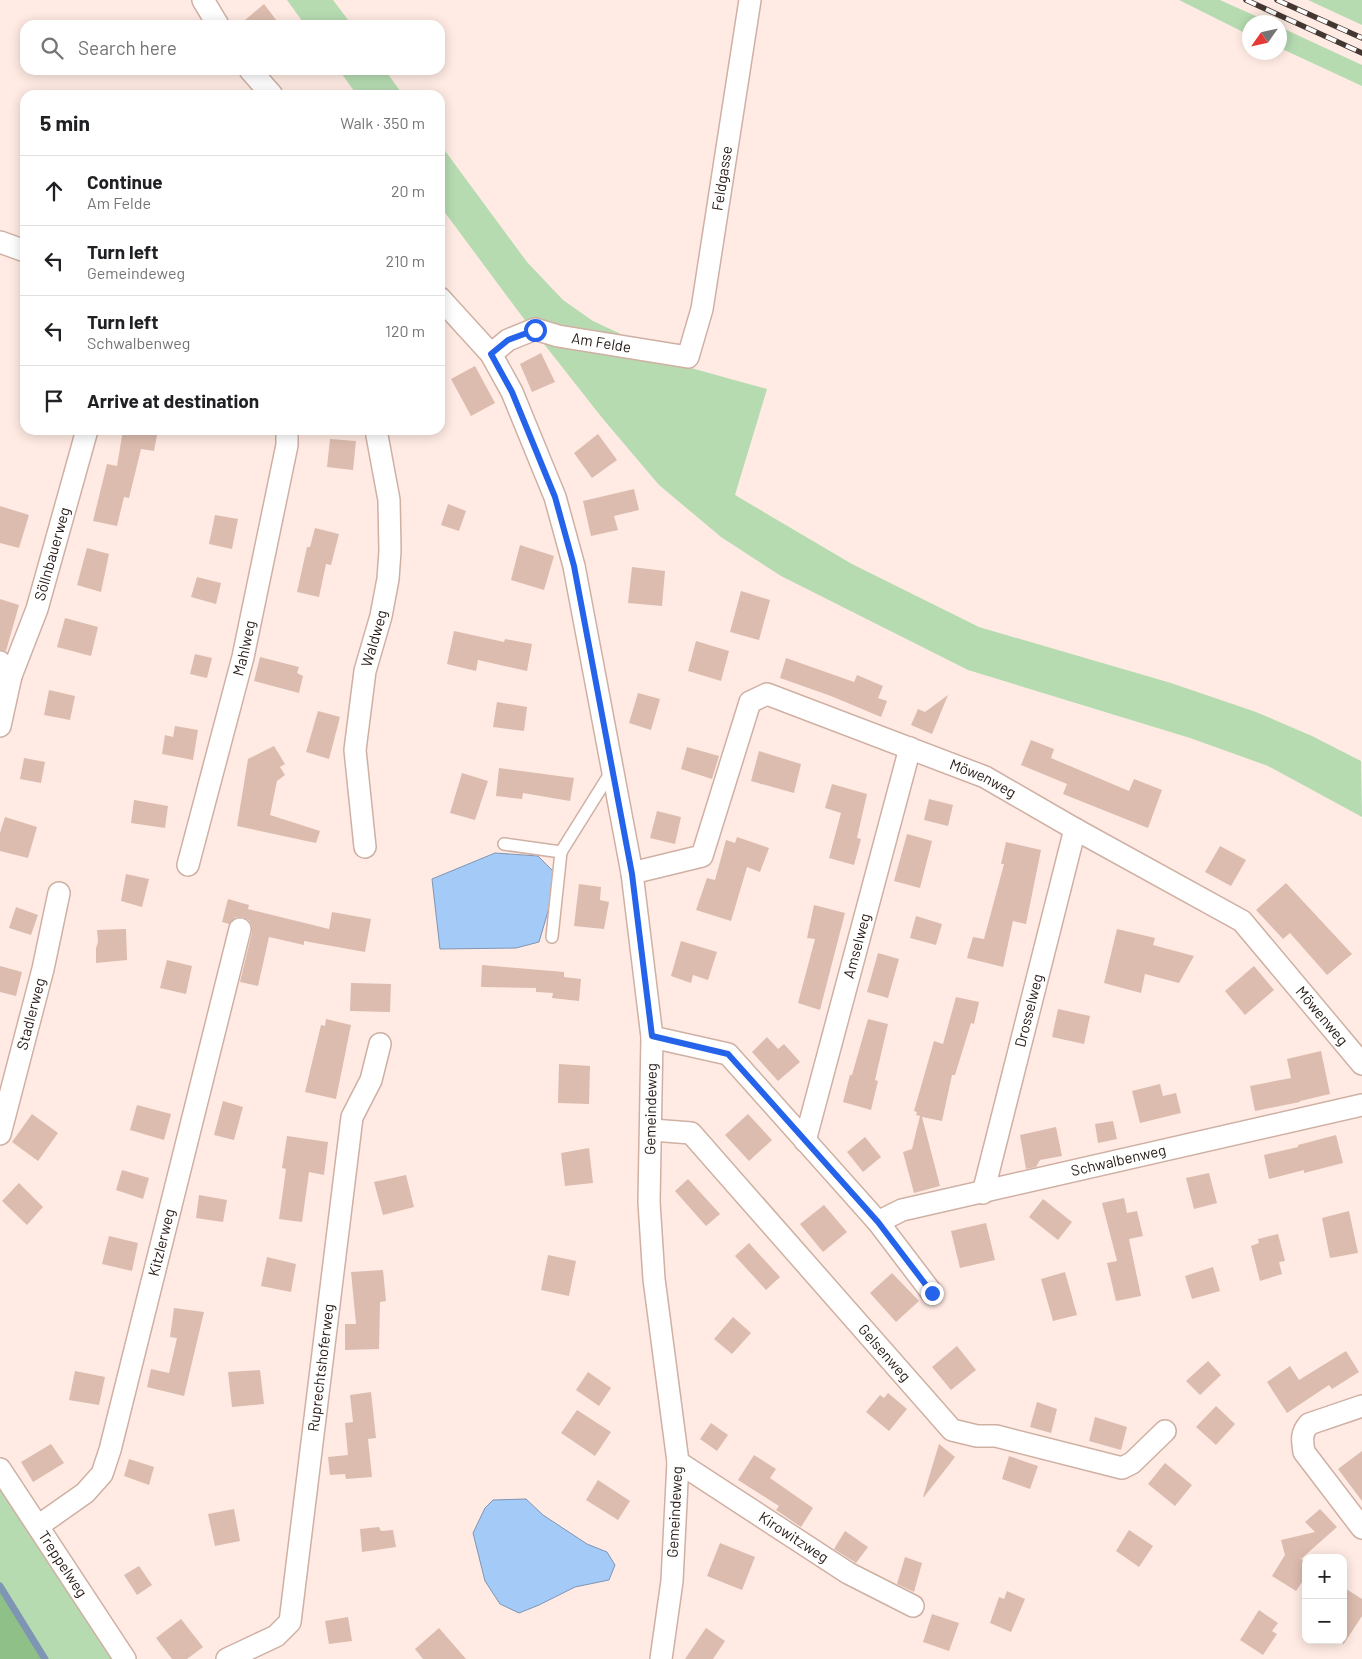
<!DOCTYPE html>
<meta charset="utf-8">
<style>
body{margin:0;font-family:Barlow,sans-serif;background:#f2f2f2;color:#202124}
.controls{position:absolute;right:15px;bottom:15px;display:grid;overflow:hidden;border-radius:10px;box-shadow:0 2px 12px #0003}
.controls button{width:45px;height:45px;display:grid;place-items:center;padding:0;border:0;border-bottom:1px solid #e0e0e0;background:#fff;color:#202124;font:25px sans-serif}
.compass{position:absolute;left:1242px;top:15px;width:45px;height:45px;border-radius:50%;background:#fff;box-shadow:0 2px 12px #0003;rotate:236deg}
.stop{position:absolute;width:15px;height:15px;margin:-11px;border:4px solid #2563eb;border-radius:50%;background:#fff}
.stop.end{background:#2563eb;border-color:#fff;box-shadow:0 1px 5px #0008}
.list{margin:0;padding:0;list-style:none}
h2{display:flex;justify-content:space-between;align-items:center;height:65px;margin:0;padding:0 20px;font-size:21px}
h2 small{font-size:16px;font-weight:400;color:#757577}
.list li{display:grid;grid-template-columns:32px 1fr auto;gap:15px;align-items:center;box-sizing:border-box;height:70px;padding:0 20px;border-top:1px solid #e0e0e0}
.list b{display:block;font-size:19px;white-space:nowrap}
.list p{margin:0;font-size:16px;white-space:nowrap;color:#757577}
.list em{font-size:16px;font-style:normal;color:#757577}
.icon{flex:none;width:28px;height:28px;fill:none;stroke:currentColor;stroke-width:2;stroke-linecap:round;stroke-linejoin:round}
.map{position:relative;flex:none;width:1362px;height:1659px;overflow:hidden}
.search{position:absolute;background:#fff;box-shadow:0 2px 12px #0003;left:20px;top:20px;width:425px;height:55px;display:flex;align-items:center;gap:12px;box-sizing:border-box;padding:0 18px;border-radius:15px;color:#757577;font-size:19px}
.panel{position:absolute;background:#fff;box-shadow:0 2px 12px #0003;left:20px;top:90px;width:425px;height:345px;border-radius:15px}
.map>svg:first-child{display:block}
.green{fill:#b6dbb1}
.forest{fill:#8fc088}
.water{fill:#a4caf7;stroke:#7e95b3}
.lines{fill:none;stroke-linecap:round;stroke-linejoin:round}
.stream{stroke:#7e95b3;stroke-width:7}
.building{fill:#dcbcaf}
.lane-casing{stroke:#cfb0a3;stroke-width:14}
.street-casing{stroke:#cfb0a3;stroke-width:24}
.lane{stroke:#fff;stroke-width:11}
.street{stroke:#fff;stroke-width:21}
.rail-casing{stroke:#443732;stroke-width:5.5}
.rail{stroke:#fdfdfd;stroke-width:4;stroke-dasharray:11;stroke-linecap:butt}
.route{stroke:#2563eb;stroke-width:6}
.labels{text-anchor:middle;stroke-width:4;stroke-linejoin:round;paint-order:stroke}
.street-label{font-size:15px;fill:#251a15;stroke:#fdfdfd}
</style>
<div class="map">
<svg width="1362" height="1659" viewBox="0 0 1362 1659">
<rect width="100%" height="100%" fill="#ffebe3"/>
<g class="green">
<polygon points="287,0 333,0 352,25 305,25"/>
<polygon points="1179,0 1220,0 1269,22 1250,22 1249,35"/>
<polygon points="1308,0 1362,0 1362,25"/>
<polygon points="1280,27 1362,65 1362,86 1280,48"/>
<polygon points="339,70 385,70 403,95 357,95"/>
<polygon points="440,144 527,262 563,300 593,321 640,343 527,323 440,206"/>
<polygon points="540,339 655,358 767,389 735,495 852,564 979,627 1171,683 1256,712 1312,736 1361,761 1362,817 1268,766 1190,738 968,670 781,576 721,537 659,485 603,419"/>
<polygon points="0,1488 114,1659 45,1659 0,1586"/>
</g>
<polygon class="forest" points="0,1586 45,1659 0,1659"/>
<g class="water">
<polygon points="495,853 538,856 553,871 551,901 539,942 516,948 440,949 432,879"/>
<polygon points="526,1499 543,1515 587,1544 607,1552 615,1565 609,1580 575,1587 539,1605 519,1613 500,1604 485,1581 473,1533 485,1508 493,1500"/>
</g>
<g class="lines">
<polyline class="stream" points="0,1586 45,1659"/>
</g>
<g class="building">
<polygon points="264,4 280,25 239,25"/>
<polygon points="541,353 555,382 532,392 520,364"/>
<polygon points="475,366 495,403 471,416 451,379"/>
<polygon points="123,430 158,430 154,451 141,449 129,498 124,497 117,526 93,521 107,464 117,466"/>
<polygon points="598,434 617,460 592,478 574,453"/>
<polygon points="330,439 356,441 353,470 327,467"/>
<polygon points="634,489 639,510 614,516 618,530 591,536 583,501"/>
<polygon points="448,504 466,511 459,531 441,525"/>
<polygon points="0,506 29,515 19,548 0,543"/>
<polygon points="215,515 238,519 232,549 209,544"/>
<polygon points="315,528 339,534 331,565 326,564 319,597 297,592 307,547 310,547"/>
<polygon points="520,545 554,556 544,590 511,580"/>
<polygon points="87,548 109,554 101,592 77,585"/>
<polygon points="632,567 665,571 662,606 628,603"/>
<polygon points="197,577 221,583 216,604 191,597"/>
<polygon points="741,591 770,600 759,640 730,632"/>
<polygon points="0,599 19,605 6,651 0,650"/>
<polygon points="65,618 98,627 91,656 57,647"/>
<polygon points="454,631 504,642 505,639 532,644 527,671 478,660 476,671 447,664"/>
<polygon points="696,641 729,651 721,681 688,671"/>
<polygon points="195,654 212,658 207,678 190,674"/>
<polygon points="260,657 299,667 297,673 303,676 299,693 254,681"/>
<polygon points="786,658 854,682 857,675 883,686 878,698 887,701 881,717 831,696 780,678"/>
<polygon points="49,690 75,696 70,720 44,715"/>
<polygon points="638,693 660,699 651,730 629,723"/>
<polygon points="948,695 932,734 911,725 918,709 925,712"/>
<polygon points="497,702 527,707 524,731 493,727"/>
<polygon points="318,711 340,717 329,759 306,752"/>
<polygon points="175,726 198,730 193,760 162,754 165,735 173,737"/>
<polygon points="1031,740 1054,749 1051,758 1129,791 1134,779 1162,790 1148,828 1063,794 1067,784 1021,765"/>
<polygon points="274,746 285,764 280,767 285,775 277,781 270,815 320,831 316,843 237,826 248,759"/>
<polygon points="687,747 719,756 712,779 681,769"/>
<polygon points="759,751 801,764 794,793 751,781"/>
<polygon points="24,758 45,762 41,783 20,779"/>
<polygon points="499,768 574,778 570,801 523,793 522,799 496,796"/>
<polygon points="462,773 488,781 475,820 450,813"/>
<polygon points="832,784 867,794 857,838 861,839 854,865 829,858 841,813 825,808"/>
<polygon points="929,799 953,805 948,826 924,820"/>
<polygon points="134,800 168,806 165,828 131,823"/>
<polygon points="657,811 681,817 675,844 650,838"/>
<polygon points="5,817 37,827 28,858 0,851 0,833"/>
<polygon points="907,834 932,841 920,888 894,881"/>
<polygon points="737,837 769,848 760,872 747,867 731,921 696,910 707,878 715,880 726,840 735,843"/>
<polygon points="1006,842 1041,850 1026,924 1013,921 1003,967 967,958 973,937 984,939 1004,864 1001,864"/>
<polygon points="1220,846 1246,860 1231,886 1205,872"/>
<polygon points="126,874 149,879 142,907 121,901"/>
<polygon points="1286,883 1352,954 1327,975 1290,933 1283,939 1256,910"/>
<polygon points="579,884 601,887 600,900 609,902 604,929 574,926"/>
<polygon points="228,899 249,905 248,909 329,929 332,912 371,919 365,952 304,941 304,945 269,937 258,986 240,982 252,932 252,926 249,920 243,917 236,917 229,924 222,922"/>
<polygon points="814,905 845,913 820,1010 798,1003 815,939 807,938"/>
<polygon points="16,907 38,915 31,935 9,928"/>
<polygon points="916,916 942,924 936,945 910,938"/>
<polygon points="126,929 127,960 96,963 96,948 98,942 97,930"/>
<polygon points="1117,929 1155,938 1153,945 1194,956 1179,983 1145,974 1141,993 1104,983"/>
<polygon points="681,941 717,952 708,980 693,975 691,983 671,976"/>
<polygon points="878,953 899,959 888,998 867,992"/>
<polygon points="167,960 192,966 186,994 160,988"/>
<polygon points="482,965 564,972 564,977 581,979 579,1001 552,998 553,993 536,992 536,988 481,987"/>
<polygon points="0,966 22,972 16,996 0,992"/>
<polygon points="1254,966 1274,990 1245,1015 1225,991"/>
<polygon points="351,983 391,984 390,1012 350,1011"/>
<polygon points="956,997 979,1002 974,1024 971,1023 955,1075 952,1075 942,1121 922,1117 940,1186 914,1193 903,1152 912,1149 920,1116 916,1115 917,1112 914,1111 934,1041 943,1044"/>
<polygon points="1058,1009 1090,1016 1084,1044 1052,1037"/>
<polygon points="326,1019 351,1025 336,1099 305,1092 321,1025 325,1026"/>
<polygon points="868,1019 888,1024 875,1080 878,1081 871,1110 843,1102 850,1075 852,1075"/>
<polygon points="767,1037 778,1049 784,1044 800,1062 778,1081 752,1052"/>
<polygon points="1321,1051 1330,1094 1300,1101 1300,1102 1255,1111 1250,1086 1291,1078 1287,1059"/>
<polygon points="559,1064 590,1066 589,1104 558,1103"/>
<polygon points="1160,1084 1163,1096 1176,1093 1181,1113 1140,1123 1132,1091"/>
<polygon points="223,1101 243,1107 234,1140 214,1135"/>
<polygon points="137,1105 171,1114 164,1140 130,1130"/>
<polygon points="32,1114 58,1133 38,1161 12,1142"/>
<polygon points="748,1114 772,1140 749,1161 725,1135"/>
<polygon points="1113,1121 1117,1139 1098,1143 1095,1124"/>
<polygon points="1056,1127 1062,1156 1040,1160 1036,1167 1026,1169 1020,1135"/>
<polygon points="1336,1135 1343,1163 1304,1173 1304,1170 1269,1179 1264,1155 1298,1147 1298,1145"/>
<polygon points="287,1136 328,1142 324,1175 309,1172 302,1222 279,1219 286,1169 282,1168"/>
<polygon points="865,1137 881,1157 863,1172 847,1152"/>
<polygon points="589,1148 593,1183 565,1186 561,1153"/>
<polygon points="122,1170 149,1178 143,1199 116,1190"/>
<polygon points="1209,1173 1217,1203 1194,1209 1186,1178"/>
<polygon points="406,1175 414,1207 383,1215 374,1182"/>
<polygon points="688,1179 720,1214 706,1226 675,1191"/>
<polygon points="19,1183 43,1207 27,1225 2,1201"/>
<polygon points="199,1195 227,1200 223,1222 196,1218"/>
<polygon points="1124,1198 1127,1213 1137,1211 1143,1236 1129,1239 1141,1296 1116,1301 1107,1263 1117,1261 1102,1203"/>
<polygon points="1043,1199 1072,1222 1058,1240 1029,1217"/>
<polygon points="824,1205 847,1232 823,1252 800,1224"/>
<polygon points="1349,1211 1358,1253 1330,1258 1322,1218"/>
<polygon points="986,1223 995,1260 960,1268 951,1231"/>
<polygon points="1278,1234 1285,1261 1279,1262 1282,1274 1260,1281 1251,1246 1259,1243 1258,1239"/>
<polygon points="109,1236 138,1243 132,1271 102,1264"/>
<polygon points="749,1243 780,1277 766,1290 735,1256"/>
<polygon points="548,1255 576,1261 569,1296 541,1290"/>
<polygon points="267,1257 296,1264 291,1292 261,1286"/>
<polygon points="1213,1267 1220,1291 1192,1299 1185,1276"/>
<polygon points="383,1270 386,1301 380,1302 379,1349 345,1350 345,1324 356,1324 351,1272"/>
<polygon points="1065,1272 1077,1315 1053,1321 1041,1279"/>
<polygon points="892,1273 919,1301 896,1322 870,1293"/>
<polygon points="174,1308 204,1312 184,1396 147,1387 151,1369 169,1373 177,1338 170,1337"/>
<polygon points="733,1317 751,1333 732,1354 714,1339"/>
<polygon points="957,1346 976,1370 951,1390 932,1367"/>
<polygon points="1346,1351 1359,1372 1332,1389 1329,1385 1287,1413 1267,1382 1290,1366 1299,1380"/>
<polygon points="1208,1361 1221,1375 1200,1395 1186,1381"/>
<polygon points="260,1370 264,1404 232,1407 228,1372"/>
<polygon points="75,1371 105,1377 99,1405 69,1400"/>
<polygon points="588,1372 611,1388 599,1406 576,1390"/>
<polygon points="371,1392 376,1438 368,1439 372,1477 346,1479 345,1474 330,1475 328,1457 348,1455 345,1423 353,1422 350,1395"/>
<polygon points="888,1393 907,1409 889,1431 866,1412 880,1395 884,1398"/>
<polygon points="1037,1402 1057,1409 1051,1433 1030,1427"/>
<polygon points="1216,1406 1235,1424 1216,1445 1196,1427"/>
<polygon points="577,1410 611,1432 595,1456 561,1433"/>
<polygon points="1095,1417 1127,1427 1121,1450 1089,1441"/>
<polygon points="711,1423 728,1435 717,1451 700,1439"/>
<polygon points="51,1444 64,1463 33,1482 21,1462"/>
<polygon points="939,1444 955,1457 924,1497 923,1497"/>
<polygon points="1362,1451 1362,1501 1338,1469"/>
<polygon points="754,1455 776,1469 770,1478 813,1508 801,1527 776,1510 779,1506 738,1480"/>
<polygon points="1009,1456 1038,1466 1030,1489 1002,1479"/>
<polygon points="129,1459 154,1467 149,1485 124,1476"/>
<polygon points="1165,1463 1192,1485 1175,1506 1148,1484"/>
<polygon points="598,1480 630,1501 618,1520 586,1500"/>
<polygon points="234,1509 240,1541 215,1546 208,1514"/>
<polygon points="1320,1509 1337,1527 1302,1558 1300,1558 1306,1562 1306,1576 1296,1591 1272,1576 1285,1555 1281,1540 1315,1532 1305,1522"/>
<polygon points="379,1527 381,1531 393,1530 396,1547 362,1552 360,1529"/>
<polygon points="1129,1530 1153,1546 1139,1567 1116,1551"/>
<polygon points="845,1531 868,1547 856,1563 834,1549"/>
<polygon points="720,1543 755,1557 742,1590 707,1576"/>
<polygon points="905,1557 922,1563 914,1592 897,1584"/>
<polygon points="139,1566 152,1585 137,1595 124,1575"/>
<polygon points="1343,1587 1362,1599 1362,1616 1343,1645"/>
<polygon points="1007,1591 1025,1599 1011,1632 990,1623 999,1597 1004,1599"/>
<polygon points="1259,1610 1278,1623 1272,1631 1277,1634 1263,1655 1240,1640"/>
<polygon points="932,1614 959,1623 949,1651 923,1642"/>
<polygon points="348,1617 352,1641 329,1644 325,1621"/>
<polygon points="181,1619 203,1647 187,1659 172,1659 156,1638"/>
<polygon points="439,1628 466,1659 423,1659 415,1649"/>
<polygon points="706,1628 725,1641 713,1659 685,1659"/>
</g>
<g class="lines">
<g class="lane-casing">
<g id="lane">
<polyline points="504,844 561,852"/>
<polyline points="552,937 561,852 611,772"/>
</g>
</g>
<g class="street-casing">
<g id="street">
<polyline points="203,0 218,25"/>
<polyline points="250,70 272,95"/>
<polyline points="0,242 25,251"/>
<polyline points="440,298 491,354 512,392 555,497 574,566 632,873 652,1037 649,1202 654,1279 678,1462 672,1581 661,1659"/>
<path id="s1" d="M491 354 508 340 535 329 558 336 688 357 702 309 750 0"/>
<polyline points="0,662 11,676 0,726"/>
<path id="s2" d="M11 676 37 609 87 430"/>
<path id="s3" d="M365 847 355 750 365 671 381 616 388 579 390 551 389 500 376 430"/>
<path id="s4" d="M188 865 243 657 287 445V430"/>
<path id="s5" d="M632 873 702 856 750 702 767 694 985 777 1075 829 1242 921 1362 1064"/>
<path id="s6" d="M652 1037 728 1054 878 1222 902 1210 1362 1105"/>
<path id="s7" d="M652 1130 691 1133 952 1430 977 1436H996L1122 1468 1132 1463 1165 1431"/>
<path id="s8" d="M0 1134 43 969 59 893"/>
<path id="s9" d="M805 1141 910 748"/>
<path id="s10" d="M983 1193 1075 829"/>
<polyline points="878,1222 932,1293"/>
<path d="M1362 1406 1309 1424C1301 1433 1302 1440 1304 1452L1362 1528"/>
<path id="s11" d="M678 1462 848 1573 913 1606"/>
<path id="s12" d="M0 1469 125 1659"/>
<path id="s13" d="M38 1526 85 1493 102 1474 110 1450 240 929"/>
<path id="s14" d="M227 1659 276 1636 290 1622 352 1117 371 1080 380 1044"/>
</g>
</g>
<use href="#lane" class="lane"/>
<use href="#street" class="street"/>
<g class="rail-casing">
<g id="rail">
<polyline points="1246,0 1362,53"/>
<polyline points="1277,0 1362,38"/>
</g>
</g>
<use href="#rail" class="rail"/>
</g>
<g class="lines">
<polyline class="route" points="535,330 508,340 491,354 512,392 555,497 574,566 632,874 652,1036 728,1054 878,1222 932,1293"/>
</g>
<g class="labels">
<g class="street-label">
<text dy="5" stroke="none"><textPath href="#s1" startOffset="389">Feldgasse</textPath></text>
<text dy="5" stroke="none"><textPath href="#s1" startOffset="119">Am Felde</textPath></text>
<text dy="5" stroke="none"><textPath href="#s2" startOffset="129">Söllnbauerweg</textPath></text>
<text dy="5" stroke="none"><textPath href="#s3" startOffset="211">Waldweg</textPath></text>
<text dy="5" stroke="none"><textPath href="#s4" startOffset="224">Mahlweg</textPath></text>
<text dy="5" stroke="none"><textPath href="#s5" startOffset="484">Möwenweg</textPath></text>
<text dy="5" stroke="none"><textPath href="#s9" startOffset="202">Amselweg</textPath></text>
<text dy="5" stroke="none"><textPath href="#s10" startOffset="188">Drosselweg</textPath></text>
<text dy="5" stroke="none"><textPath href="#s8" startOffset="124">Stadlerweg</textPath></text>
<text dy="5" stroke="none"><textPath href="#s5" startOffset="904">Möwenweg</textPath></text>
<text transform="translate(651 1109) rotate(-89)" y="5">Gemeindeweg</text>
<text dy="5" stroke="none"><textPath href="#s6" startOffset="552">Schwalbenweg</textPath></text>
<text dy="5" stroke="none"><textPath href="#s13" startOffset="322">Kitzlerweg</textPath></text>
<text dy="5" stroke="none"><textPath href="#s7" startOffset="332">Gelsenweg</textPath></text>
<text dy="5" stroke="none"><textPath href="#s14" startOffset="330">Ruprechtshoferweg</textPath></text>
<text transform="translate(675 1512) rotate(-87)" y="5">Gemeindeweg</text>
<text dy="5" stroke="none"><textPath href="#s11" startOffset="138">Kirowitzweg</textPath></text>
<text dy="5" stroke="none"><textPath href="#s12" startOffset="114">Treppelweg</textPath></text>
</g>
</g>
</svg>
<div class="controls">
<button>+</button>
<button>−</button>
</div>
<svg class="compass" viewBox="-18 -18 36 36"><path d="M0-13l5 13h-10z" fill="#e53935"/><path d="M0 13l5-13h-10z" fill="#757577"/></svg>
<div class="stop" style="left:535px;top:330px"></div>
<div class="stop end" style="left:932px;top:1293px"></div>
<div class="search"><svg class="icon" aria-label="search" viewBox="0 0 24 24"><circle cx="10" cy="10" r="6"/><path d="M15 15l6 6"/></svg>Search here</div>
<section class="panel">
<h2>5 min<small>Walk · 350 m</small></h2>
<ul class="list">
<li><svg class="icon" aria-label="ahead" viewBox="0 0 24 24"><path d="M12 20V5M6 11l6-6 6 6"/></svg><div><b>Continue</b><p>Am Felde</p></div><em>20 m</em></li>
<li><svg class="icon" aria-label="left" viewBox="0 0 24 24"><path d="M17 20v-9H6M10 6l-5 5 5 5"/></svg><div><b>Turn left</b><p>Gemeindeweg</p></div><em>210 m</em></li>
<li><svg class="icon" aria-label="left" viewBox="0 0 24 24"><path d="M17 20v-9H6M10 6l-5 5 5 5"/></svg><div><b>Turn left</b><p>Schwalbenweg</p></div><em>120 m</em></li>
<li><svg class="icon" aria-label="arrive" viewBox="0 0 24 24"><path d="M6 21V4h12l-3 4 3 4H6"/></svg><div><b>Arrive at destination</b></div></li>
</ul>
</section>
</div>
